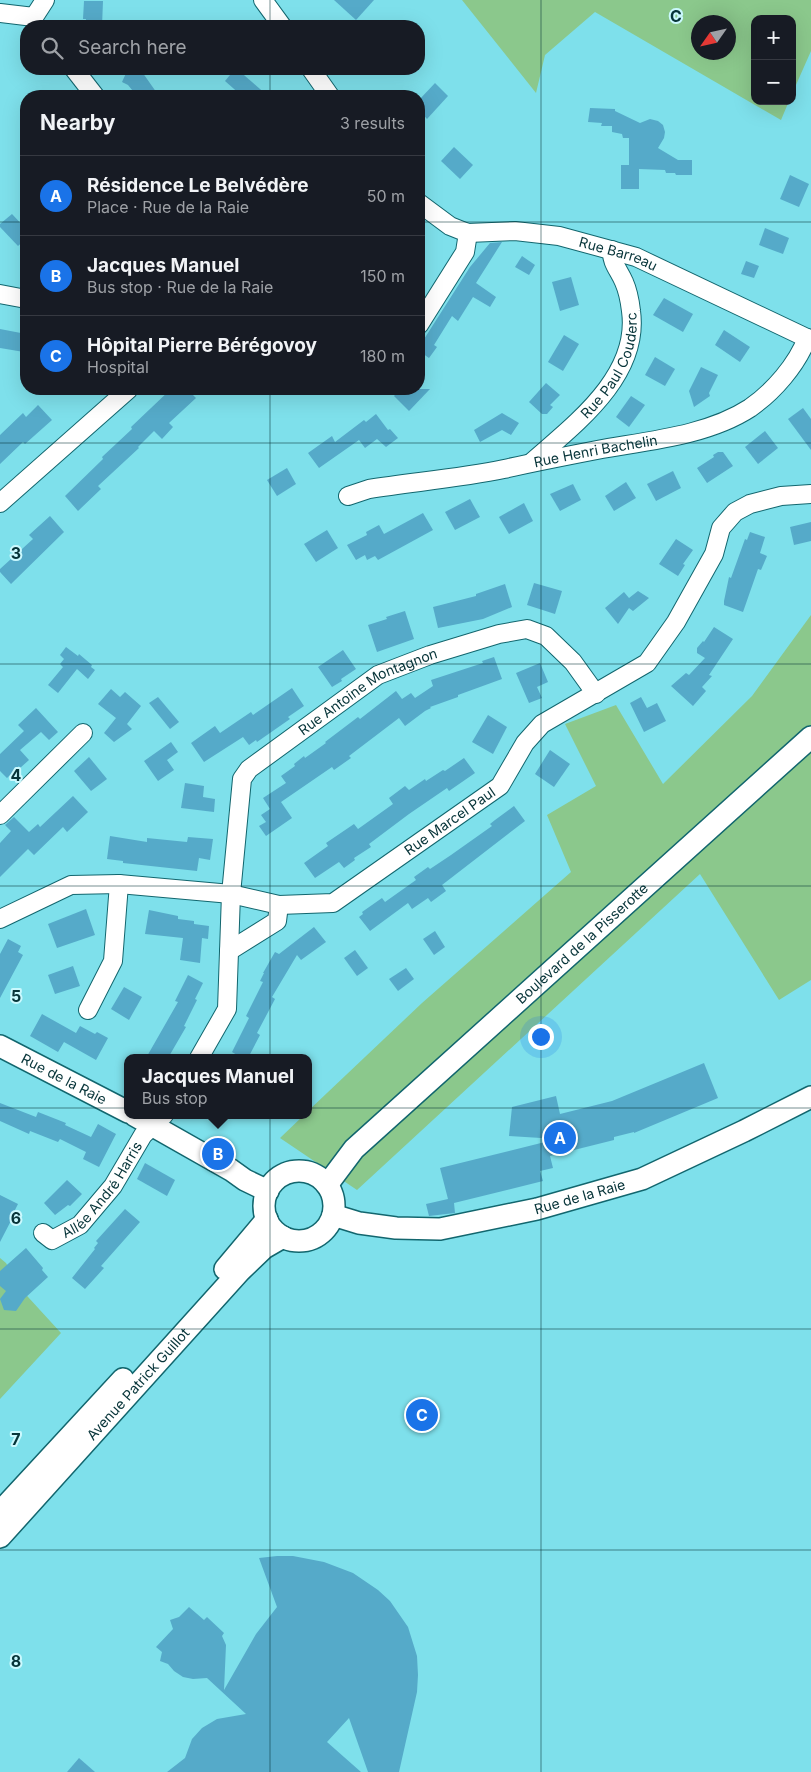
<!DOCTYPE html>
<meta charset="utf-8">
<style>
body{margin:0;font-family:Inter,sans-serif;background:#242831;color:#f1f3f6}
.controls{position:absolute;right:15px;top:15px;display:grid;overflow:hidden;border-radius:10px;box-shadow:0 5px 20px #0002}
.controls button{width:45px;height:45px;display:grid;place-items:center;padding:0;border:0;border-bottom:1px solid #363941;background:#171b24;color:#f1f3f6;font:25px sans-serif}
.compass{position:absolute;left:691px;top:15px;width:45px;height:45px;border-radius:50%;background:#171b24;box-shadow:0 5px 20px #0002;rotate:236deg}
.you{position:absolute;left:540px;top:1036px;width:18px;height:18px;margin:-12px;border:4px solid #fff;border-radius:50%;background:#1a73e8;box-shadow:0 0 0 8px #1a73e833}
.badge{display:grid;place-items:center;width:32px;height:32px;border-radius:50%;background:#1a73e8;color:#fff;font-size:16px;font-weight:700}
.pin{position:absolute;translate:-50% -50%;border:2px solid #fff;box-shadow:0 1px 5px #0006}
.popup{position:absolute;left:124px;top:1054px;width:188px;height:65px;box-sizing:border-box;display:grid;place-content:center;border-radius:10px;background:#171b24;filter:drop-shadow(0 1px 4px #0005);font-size:16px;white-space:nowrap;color:#9ea1a6}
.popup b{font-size:19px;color:#f1f3f6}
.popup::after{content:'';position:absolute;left:50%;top:100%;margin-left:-10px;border:10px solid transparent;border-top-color:#171b24}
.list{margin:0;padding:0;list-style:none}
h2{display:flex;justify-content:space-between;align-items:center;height:65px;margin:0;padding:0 20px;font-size:21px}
h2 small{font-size:16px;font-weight:400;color:#9ea1a6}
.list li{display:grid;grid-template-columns:32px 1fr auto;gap:15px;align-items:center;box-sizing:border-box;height:80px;padding:0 20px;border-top:1px solid #363941}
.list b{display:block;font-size:19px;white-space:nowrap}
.list p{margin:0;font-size:16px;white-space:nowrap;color:#9ea1a6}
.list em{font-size:16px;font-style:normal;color:#9ea1a6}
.icon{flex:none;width:28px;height:28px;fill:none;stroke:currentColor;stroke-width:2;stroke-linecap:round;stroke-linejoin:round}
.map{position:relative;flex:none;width:811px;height:1772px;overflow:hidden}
.search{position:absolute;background:#171b24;box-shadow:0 5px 20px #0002;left:20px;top:20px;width:405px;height:55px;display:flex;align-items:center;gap:12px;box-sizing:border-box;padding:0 18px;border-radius:20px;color:#9ea1a6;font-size:19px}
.panel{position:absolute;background:#171b24;box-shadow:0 5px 20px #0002;left:20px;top:90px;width:405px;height:305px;border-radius:20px}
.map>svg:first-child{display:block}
.green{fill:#8bc88c;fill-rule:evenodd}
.building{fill:#55aac9}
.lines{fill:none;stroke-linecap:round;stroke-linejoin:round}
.minor-casing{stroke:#12666e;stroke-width:20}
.tertiary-casing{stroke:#12666e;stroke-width:24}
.minor{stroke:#fff;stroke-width:18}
.tertiary{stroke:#fff;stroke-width:21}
.grid{fill:none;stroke:#073439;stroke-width:1;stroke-opacity:0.55}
.labels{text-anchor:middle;stroke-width:4;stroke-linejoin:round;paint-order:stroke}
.street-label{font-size:14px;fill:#073439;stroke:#cbf9fe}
.grid-label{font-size:16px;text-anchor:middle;font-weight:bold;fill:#073439;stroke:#cbf9fe;stroke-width:4;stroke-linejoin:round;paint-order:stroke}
</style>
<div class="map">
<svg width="811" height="1772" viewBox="0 0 811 1772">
<rect width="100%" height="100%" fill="#7ee0eb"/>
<g class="green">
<path d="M462 0H811V51L792 94V19H755V101H789L781 120 595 12 545 55 536 93ZM698 22H728V52H698Z"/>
<polygon points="811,615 811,980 779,1000 700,874 357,1190 280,1138 304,1115 308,1115 308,1111 422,1003 571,872 547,815 596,786 565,724 616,705 663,784 752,696"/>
<polygon points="0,1258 6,1263 18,1286 61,1333 0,1399"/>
</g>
<g class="building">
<polygon points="334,0 374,0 356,20"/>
<polygon points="84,1 103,1 102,26 85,26 86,19 83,19"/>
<polygon points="128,69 140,69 159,96 137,96 128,85 122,82"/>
<polygon points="235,69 237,69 268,96 242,96 225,81"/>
<polygon points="435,83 448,96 427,119 419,110 419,100"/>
<polygon points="590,108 615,109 615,111 640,123 650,119 658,121 663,125 665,132 664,138 658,148 678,160 692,160 692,175 676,175 675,173 666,173 665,170 639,169 639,189 621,189 621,165 629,165 629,138 623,138 622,134 612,132 612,126 601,126 602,123 588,122"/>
<polygon points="454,147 473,165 460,179 441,161"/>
<polygon points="790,175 809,184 799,207 780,199"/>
<polygon points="12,214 26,229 26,239 18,246 0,227 0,224"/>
<polygon points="765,228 789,238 783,254 759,245"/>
<polygon points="502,242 476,283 496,297 490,307 473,297 458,321 452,316 434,345 437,347 429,358 419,351 419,347 470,267 490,243"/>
<polygon points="522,256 535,265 529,275 515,267"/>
<polygon points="746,261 759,266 754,278 741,274"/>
<polygon points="571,277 579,305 560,311 552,282"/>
<polygon points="664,298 693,314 683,332 653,315"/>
<polygon points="0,329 26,334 24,352 0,348"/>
<polygon points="724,330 750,347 740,362 715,345"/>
<polygon points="564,335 579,344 563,371 548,362"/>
<polygon points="655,357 675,369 665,386 645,375"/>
<polygon points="701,367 718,375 709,393 710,396 694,407 689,391"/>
<polygon points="546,383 560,395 550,405 553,407 547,414 542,414 529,402"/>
<polygon points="171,389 200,389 193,395 196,398 169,423 173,427 162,439 154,431 138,447 139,448 98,486 101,489 78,511 65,496 103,459 102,457 132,429 131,427"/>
<polygon points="400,389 430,389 409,411 394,396"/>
<polygon points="631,396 645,405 629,427 616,417"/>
<polygon points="38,405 52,420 25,444 23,442 0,464 0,435 23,413 26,417"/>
<polygon points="803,408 811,419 811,450 788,419"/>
<polygon points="502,413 519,423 511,435 502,430 480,442 474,430"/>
<polygon points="376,414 388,430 390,429 398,438 386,447 377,439 365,448 359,440 319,468 308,453 332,436 335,442 364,420 366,422"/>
<polygon points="765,431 778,448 758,464 745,447"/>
<polygon points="718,452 723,452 733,466 707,483 697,468 714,457 713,455"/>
<polygon points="287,468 296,484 277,496 267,480"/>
<polygon points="673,471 681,488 656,501 647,484"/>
<polygon points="626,482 636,498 614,511 605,496"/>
<polygon points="573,484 581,500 560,511 550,494"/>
<polygon points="470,499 480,517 455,530 445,512"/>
<polygon points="524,503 533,521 509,534 499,517"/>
<polygon points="423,513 433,530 378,560 375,556 367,560 365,555 356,560 347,545 367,535 366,532 379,525 384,534"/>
<polygon points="50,516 64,532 11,584 0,572 0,569 33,539 29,535"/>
<polygon points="811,522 811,541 794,545 790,527"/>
<polygon points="327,530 338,548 316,562 304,544"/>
<polygon points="750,532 765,537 760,553 767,556 761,570 758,569 743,612 724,605 724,601 729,577 731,578 745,539 747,540"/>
<polygon points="676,539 693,550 683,564 685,565 678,576 659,564"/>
<polygon points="534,583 562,591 555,614 527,605"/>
<polygon points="505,584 512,607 483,619 438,628 433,607 476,596 476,594"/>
<polygon points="638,591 649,598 633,611 629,608 618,624 605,608 624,592 629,598"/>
<polygon points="405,611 414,639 377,652 368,625 387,619 386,617"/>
<polygon points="714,627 733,639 709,675 712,676 702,687 706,691 693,706 671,686 686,673 689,675 705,658 697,653 697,648 703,641 704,642"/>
<polygon points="66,647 78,656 79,654 92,665 91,667 95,670 88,679 77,669 58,693 48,685 63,667 60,664 64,659 60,655"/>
<polygon points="343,650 356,669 341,679 342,681 332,687 318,667"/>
<polygon points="494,657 502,679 458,695 458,697 430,707 431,708 425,711 405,726 399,718 349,756 351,758 334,770 332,767 281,802 292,818 266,836 259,826 266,822 261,815 270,809 263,798 286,783 281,776 295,766 294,764 304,756 305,758 326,743 325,742 358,717 360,719 396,691 402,699 411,693 415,698 433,686 431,680 483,663 482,661"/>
<polygon points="540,663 548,682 537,687 542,698 529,703 516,673"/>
<polygon points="292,688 304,706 288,717 290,719 257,742 256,740 249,745 243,737 204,762 191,743 215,726 220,733 251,712 253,715"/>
<polygon points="111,689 120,697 125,692 141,706 127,724 132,729 114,742 104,733 116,718 98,704"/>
<polygon points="158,697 179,722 170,729 149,703"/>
<polygon points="641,697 647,708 657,703 666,721 644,732 630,703"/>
<polygon points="36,708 58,732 49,740 41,732 20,750 29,760 20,768 19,766 7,778 0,771 0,754 24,731 18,725"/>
<polygon points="488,715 507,727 493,754 472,742"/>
<polygon points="171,742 178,752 167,760 174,770 158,781 144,761"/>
<polygon points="550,750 570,764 554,787 535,774"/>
<polygon points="89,757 107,779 91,791 74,771"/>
<polygon points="464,758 475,773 449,791 447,788 409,814 369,844 371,847 354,858 355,860 344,868 339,862 315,878 304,863 328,846 326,843 354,824 358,829 393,804 389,798 405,786 409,790 425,779 426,781 443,770 445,771"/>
<polygon points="185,783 204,786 203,797 215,799 214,812 181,808"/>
<polygon points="73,796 88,812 67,832 63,827 34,855 28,849 0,877 0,843 11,831 5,825 14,817 29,832 38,824 40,827"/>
<polygon points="514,806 525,821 442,885 446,891 431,902 428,898 412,909 408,903 370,931 359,917 363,914 362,912 382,898 385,902 416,880 414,877 428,867 430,869 451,855 492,826 490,824 495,820"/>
<polygon points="110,836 147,842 147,838 187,842 188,837 213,839 210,860 199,858 197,871 123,863 123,861 107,859"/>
<polygon points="86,909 95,935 57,948 48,924"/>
<polygon points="149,910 178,916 178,919 194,921 194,924 209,926 208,939 202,938 200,963 180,960 183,938 145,934"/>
<polygon points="314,927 326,942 301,960 297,955 272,997 275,999 257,1033 260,1035 248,1058 242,1058 232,1052 249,1018 246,1016 263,982 260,981 264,973 263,973 275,952 279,954"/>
<polygon points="435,931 445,947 434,955 423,939"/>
<polygon points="8,939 21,946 18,952 23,955 0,998 0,954"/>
<polygon points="355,950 368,968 357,976 344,958"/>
<polygon points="73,966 80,986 55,994 48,975"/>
<polygon points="406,968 414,979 398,991 389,979"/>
<polygon points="188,975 203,983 195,999 197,1000 184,1026 186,1027 168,1058 146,1058 178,1002 175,1001"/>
<polygon points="124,987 142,997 129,1020 111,1009"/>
<polygon points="42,1014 76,1033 80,1026 95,1034 97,1032 108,1038 96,1060 64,1042 58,1052 30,1036"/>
<polygon points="704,1063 718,1098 634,1133 634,1132 614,1137 614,1140 550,1156 553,1168 540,1171 543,1181 454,1203 455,1213 429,1216 426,1204 448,1199 440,1168 557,1139 509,1136 512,1107 556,1096 560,1114 612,1101"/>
<polygon points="0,1103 36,1117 38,1112 66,1123 65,1125 91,1137 98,1124 116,1134 99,1167 83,1159 86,1152 60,1139 58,1142 30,1131 29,1134 0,1121"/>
<polygon points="145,1163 175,1180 167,1196 137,1179"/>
<polygon points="67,1180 82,1194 70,1206 68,1205 55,1215 44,1203"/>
<polygon points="0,1195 18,1204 14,1212 15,1213 0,1242"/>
<polygon points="125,1209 140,1222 101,1266 104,1268 85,1289 72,1278 95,1249 94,1248 98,1243 96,1241"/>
<polygon points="26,1248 43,1268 42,1270 48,1277 25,1298 16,1311 4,1310 0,1299 6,1291 0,1286 0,1271"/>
<polygon points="277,1556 293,1556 324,1562 353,1573 378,1590 390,1601 408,1627 417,1656 418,1675 417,1692 399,1772 368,1772 349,1718 327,1742 361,1772 167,1772 185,1758 192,1739 202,1728 217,1719 246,1714 207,1678 193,1679 183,1677 174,1671 168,1664 160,1661 162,1652 156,1647 173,1629 170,1620 179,1617 189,1607 204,1620 207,1617 224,1633 222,1636 226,1645 224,1690 256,1634 277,1607 259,1558"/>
<polygon points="79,1758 95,1772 67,1772"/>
</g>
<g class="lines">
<g class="minor-casing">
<g id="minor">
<polyline points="263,0 282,26"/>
<polyline points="0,13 34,17"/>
<polyline points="34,17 45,0"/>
<polyline points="74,69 95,96"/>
<polyline points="311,69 330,96"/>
<path id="s1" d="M419 203 450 226 460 230 468 233 515 231 559 236 636 257 811 340"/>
<polyline points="0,294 26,299"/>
<polyline points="419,325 465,252 468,233"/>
<path id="s2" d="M532 462C575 424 640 376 631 311 630 302 628 291 624 282 619 270 611 263 612 250"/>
<path id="s3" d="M348 496 369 489C414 482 460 478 504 469 535 462 566 456 597 450 646 441 707 436 750 408 773 392 797 365 807 338"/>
<polyline points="0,503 129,389"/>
<polyline points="0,815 83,733"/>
<path id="s4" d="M0 919 71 885 119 884 231 894 279 905 333 903 500 786 525 743 542 724 647 663 676 622 714 554 721 528 735 512 750 504 781 496 811 494"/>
<polyline points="229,951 277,921 279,905"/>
<polyline points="88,1010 113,961 119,884"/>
<path id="s5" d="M199 1058 227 1009 231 894 242 779 249 769 378 675 430 655 499 634 527 629 546 636 573 662 596 694"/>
<path id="s6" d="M43 1233 52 1240 80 1225 113 1186 143 1135 164 1115"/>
</g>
</g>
<g class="tertiary-casing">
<g id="tertiary">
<path id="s7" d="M0 1046 128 1112"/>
<polyline points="134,1115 231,1170 245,1180 268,1191"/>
<circle cx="299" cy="1206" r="35"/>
<path id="s8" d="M327 1185 354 1149 811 737"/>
<path id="s9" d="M333 1215 359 1223 396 1228 440 1229 537 1209 642 1179 744 1131 811 1097"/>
<polyline points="225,1269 267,1219"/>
<polyline points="0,1512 123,1379"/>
<path id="s10" d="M0 1537 240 1271 264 1248 283 1237"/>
</g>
</g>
<use href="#minor" class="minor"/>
<use href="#tertiary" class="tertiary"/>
</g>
<path class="grid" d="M270 0V26M541 0V1772M270 69V96M0 222H26M419 222H811M270 389V1772M0 443H811M0 664H811M0 886H811M0 1108H811M0 1329H811M0 1550H811"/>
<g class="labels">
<g class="street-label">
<text dy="5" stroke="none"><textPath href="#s1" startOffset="211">Rue Barreau</textPath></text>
<text dy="5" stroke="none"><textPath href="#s2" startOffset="128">Rue Paul Couderc</textPath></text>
<text dy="5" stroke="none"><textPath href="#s3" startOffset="252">Rue Henri Bachelin</textPath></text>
<text dy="5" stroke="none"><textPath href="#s5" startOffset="442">Rue Antoine Montagnon</textPath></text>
<text dy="5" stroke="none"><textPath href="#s4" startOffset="485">Rue Marcel Paul</textPath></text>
<text dy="5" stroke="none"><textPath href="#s8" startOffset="352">Boulevard de la Pisserotte</textPath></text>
<text dy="5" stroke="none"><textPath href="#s7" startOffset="72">Rue de la Raie</textPath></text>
<text dy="5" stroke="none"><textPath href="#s6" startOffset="84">Allée André Harris</textPath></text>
<text dy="5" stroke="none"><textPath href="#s9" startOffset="252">Rue de la Raie</textPath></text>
<text dy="5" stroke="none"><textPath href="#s10" startOffset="206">Avenue Patrick Guillot</textPath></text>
</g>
</g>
<g class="grid-label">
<text x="676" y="22">C</text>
<text x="16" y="559">3</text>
<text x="16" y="781">4</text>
<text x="16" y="1002">5</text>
<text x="16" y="1224">6</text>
<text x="16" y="1445">7</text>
<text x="16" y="1667">8</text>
</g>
</svg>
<div class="controls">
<button>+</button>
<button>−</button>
</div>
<svg class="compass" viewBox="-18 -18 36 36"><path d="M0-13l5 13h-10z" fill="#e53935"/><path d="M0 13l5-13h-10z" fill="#9ea1a6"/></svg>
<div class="you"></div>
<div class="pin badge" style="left:560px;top:1138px">A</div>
<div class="pin badge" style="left:218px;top:1154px">B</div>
<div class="popup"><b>Jacques Manuel</b>Bus stop</div>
<div class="pin badge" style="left:422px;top:1415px">C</div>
<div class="search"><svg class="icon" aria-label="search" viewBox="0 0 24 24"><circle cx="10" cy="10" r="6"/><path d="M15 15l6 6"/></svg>Search here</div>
<section class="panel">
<h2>Nearby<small>3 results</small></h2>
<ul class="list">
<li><span class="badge">A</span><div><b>Résidence Le Belvédère</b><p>Place · Rue de la Raie</p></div><em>50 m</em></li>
<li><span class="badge">B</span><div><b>Jacques Manuel</b><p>Bus stop · Rue de la Raie</p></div><em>150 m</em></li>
<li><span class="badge">C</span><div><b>Hôpital Pierre Bérégovoy</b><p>Hospital</p></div><em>180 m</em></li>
</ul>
</section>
</div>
